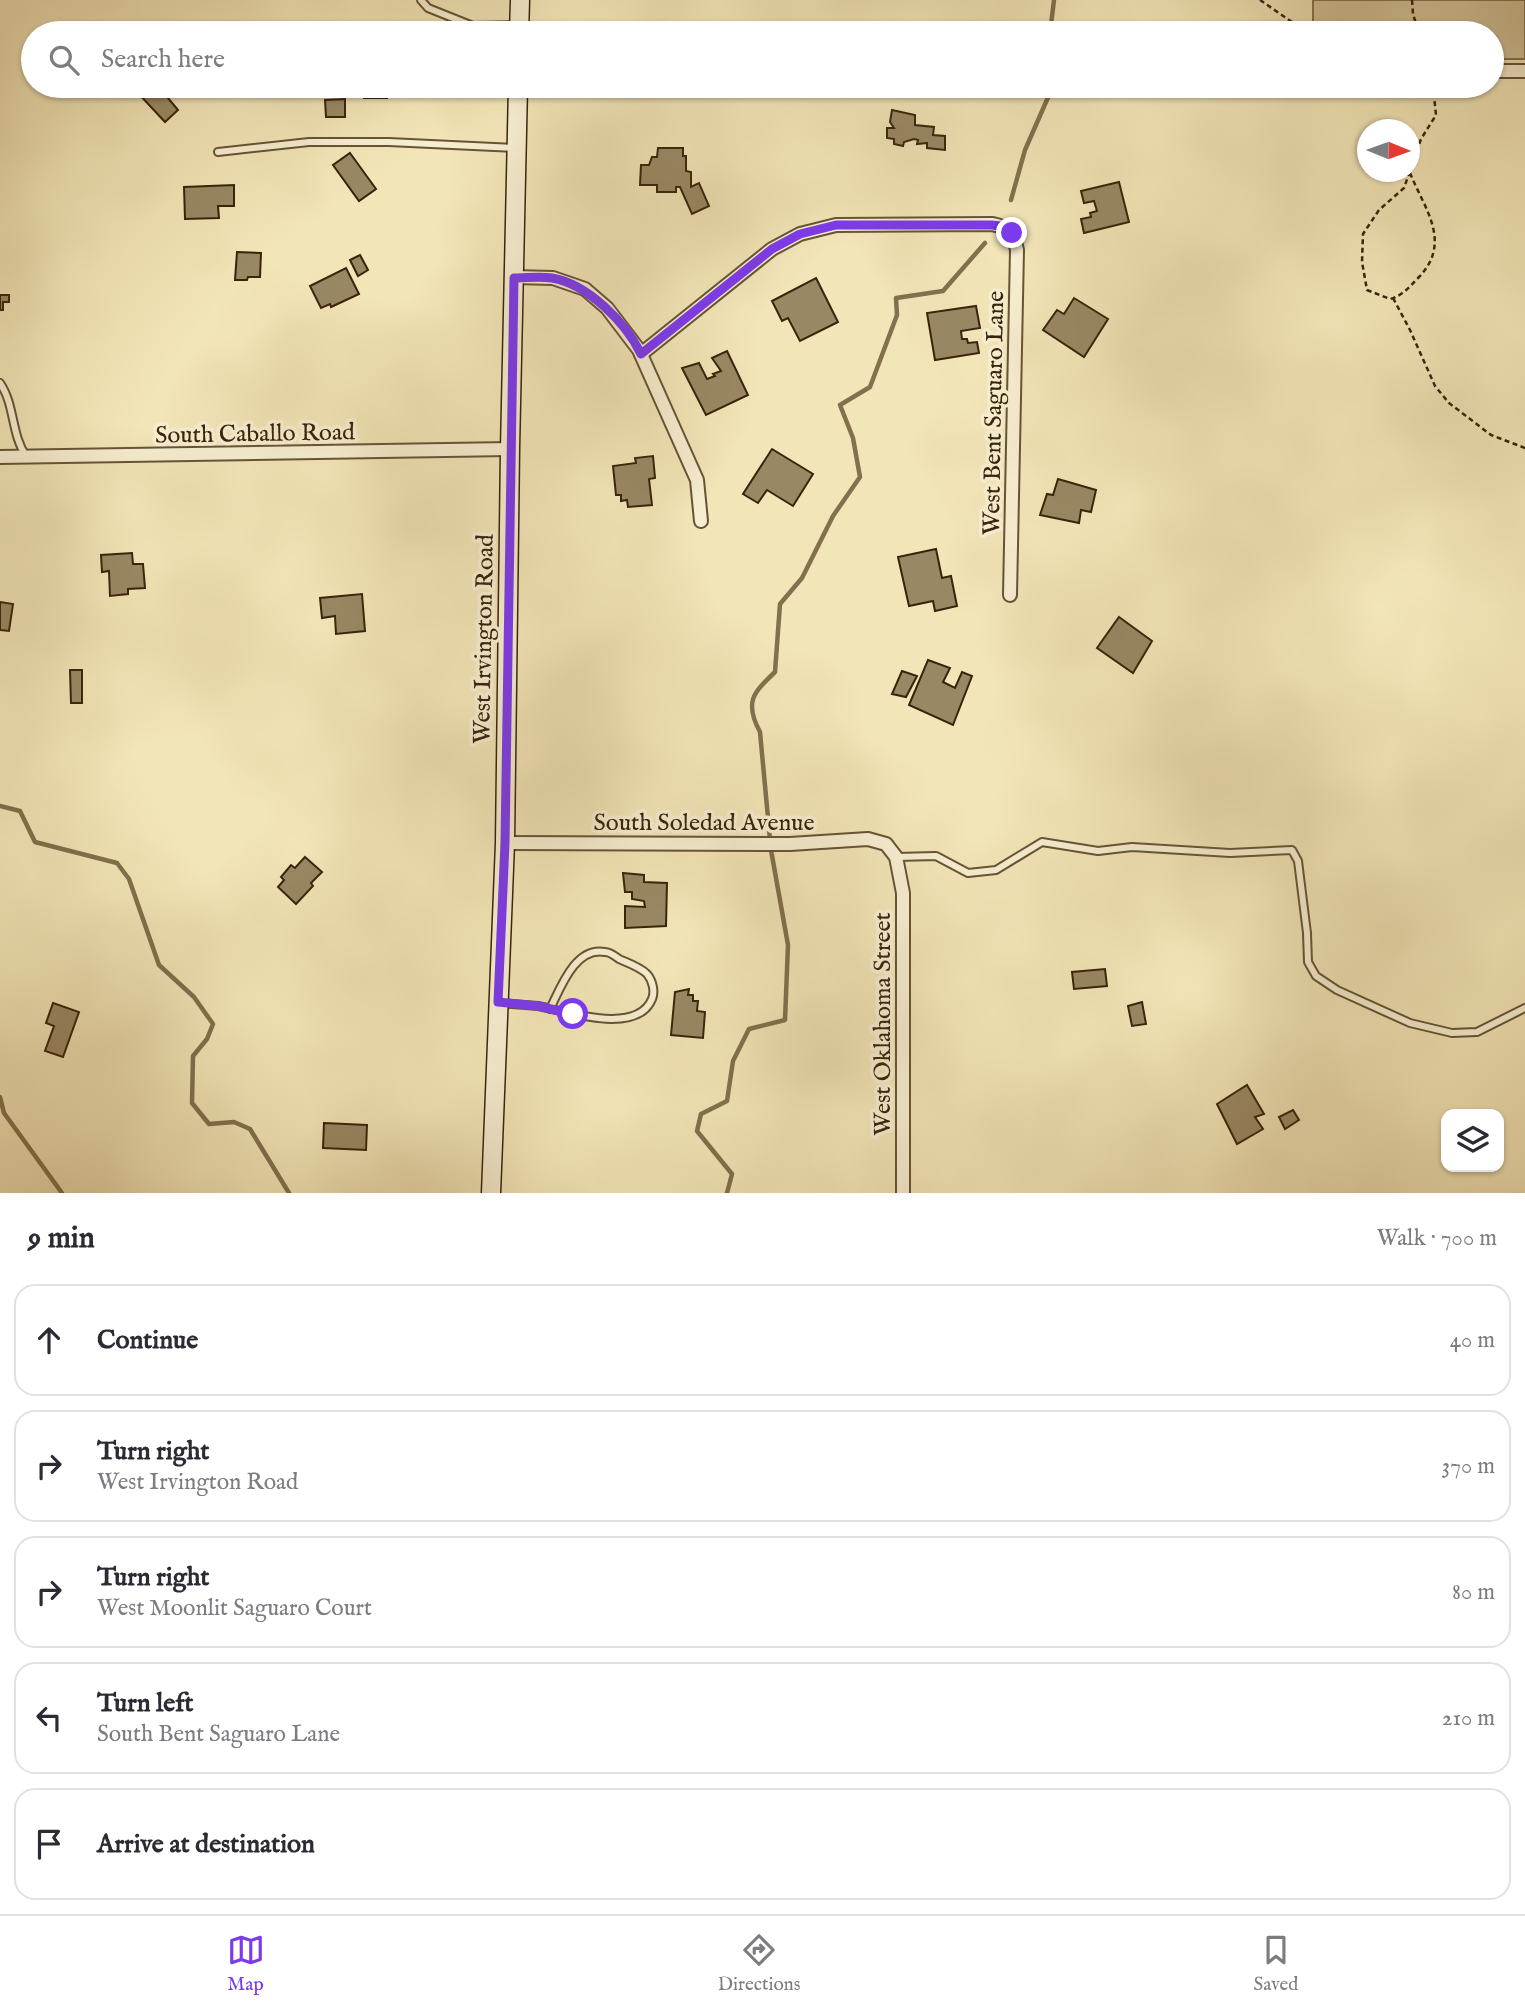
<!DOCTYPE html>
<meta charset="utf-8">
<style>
body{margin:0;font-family:"IM FELL English",serif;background:#f2f2f3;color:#2b2b33}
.controls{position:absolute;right:21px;bottom:21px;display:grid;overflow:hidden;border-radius:14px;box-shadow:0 2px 5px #0004}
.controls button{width:63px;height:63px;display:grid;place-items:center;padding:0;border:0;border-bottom:2px solid #e1e1e2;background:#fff;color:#2b2b33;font:35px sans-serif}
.compass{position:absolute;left:1357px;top:119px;width:63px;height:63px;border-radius:50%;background:#fff;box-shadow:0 2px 5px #0004;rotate:91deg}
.stop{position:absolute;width:21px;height:21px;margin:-16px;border:5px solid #7c3aed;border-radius:50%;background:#fff}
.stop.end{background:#7c3aed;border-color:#fff;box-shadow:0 2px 7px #0008}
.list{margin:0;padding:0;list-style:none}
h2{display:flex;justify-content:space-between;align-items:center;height:91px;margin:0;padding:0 28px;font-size:30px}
h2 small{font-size:23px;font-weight:400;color:#7c7c81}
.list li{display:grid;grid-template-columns:46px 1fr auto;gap:21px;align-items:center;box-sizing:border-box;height:112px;margin:0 14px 14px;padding:0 14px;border:2px solid #e1e1e2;border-radius:21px}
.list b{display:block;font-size:26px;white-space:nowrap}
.list p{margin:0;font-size:23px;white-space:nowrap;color:#7c7c81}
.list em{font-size:23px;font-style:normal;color:#7c7c81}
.icon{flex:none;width:38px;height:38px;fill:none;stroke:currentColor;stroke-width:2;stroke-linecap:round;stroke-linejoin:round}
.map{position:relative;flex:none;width:1525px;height:1193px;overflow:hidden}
.search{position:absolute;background:#fff;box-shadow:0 2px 5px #0004;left:21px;right:21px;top:21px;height:77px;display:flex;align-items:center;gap:18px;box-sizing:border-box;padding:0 24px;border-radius:38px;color:#7c7c81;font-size:26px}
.sheet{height:721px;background:#fff}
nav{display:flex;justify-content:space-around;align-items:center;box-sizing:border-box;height:98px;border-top:2px solid #e1e1e2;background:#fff;font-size:19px;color:#7c7c81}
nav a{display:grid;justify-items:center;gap:4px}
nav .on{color:#7c3aed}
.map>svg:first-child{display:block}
.green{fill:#d2c49a;stroke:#857452;stroke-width:2}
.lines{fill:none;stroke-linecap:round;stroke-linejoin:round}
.stream{stroke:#82704e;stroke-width:4.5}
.building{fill:#998864;stroke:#38240a;stroke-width:2}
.service-casing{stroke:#665435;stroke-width:10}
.minor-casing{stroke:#665435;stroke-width:16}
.secondary-casing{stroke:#38240a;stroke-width:21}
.path{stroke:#38240a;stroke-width:2.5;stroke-dasharray:5 3.5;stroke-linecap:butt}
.service{stroke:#f7eed0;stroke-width:6}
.minor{stroke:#f7eed0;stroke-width:12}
.secondary{stroke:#f7eed0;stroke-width:18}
.route{stroke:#7c3aed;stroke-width:9}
.labels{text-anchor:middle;stroke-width:7;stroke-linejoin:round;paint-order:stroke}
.street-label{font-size:24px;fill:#38240a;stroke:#f7eed0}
</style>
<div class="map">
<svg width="1525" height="1193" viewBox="0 0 1525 1193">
<rect width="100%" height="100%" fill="#f2e5b7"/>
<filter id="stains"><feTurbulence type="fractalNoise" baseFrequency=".00286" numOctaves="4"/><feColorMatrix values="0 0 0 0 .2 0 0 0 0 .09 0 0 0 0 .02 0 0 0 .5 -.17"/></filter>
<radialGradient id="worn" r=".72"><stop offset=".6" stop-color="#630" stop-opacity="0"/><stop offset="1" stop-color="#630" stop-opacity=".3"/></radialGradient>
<polygon class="green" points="1313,0 1525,0 1525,59 1492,59 1492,33 1313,33"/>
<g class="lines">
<g class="stream">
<polyline points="1050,33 1054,0"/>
<polyline points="1011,200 1025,150 1053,86"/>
<polyline points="0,806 20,811 35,842 117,863 129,879 159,965 194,997 213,1024 207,1039 193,1056 192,1103 209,1124 234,1122 250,1129 289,1193"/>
<polyline points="0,1097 4,1113 62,1193"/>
<path d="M727 1193 732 1174 697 1131 701 1114 727 1101 733 1061 749 1029 785 1020 788 945 771 850 760 732C744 702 753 693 775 672L780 604 802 578 833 516 860 477 853 438 840 405 870 387 897 315 896 298 943 291 985 243"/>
</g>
</g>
<g class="building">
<polygon points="144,86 158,86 178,110 165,122 137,92"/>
<rect x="364" y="86" width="23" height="12"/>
<polygon points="345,99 345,117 326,117 325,100"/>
<polygon points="892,110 915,115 915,125 934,127 933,135 945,136 945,150 927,148 927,143 917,144 918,140 914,139 904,142 903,146 894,144 894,139 887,138 887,128 894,128 890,122"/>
<polygon points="658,148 683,148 683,156 686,156 686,171 691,172 691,187 699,183 709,206 692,214 680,187 676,187 676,192 657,192 657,185 640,185 641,165 649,165 652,157 657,157"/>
<polygon points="350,153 376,189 359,201 333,165"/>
<polygon points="1119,182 1129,222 1084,233 1081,219 1091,217 1090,213 1097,211 1094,201 1084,203 1081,191"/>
<polygon points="234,185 234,206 218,206 219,218 185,219 184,187"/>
<polygon points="237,252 261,253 260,277 248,277 247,280 235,280"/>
<polygon points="360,255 368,270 358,276 350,260"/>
<polygon points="346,268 359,294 331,307 330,304 321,308 310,286"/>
<polygon points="816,278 838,322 800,341 788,318 782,321 772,301"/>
<polygon points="0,295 9,295 9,302 3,302 3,310 0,310"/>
<polygon points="1074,298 1108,319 1084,357 1043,330 1057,310 1064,314"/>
<polygon points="976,306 980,328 961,331 962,339 967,339 968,343 977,342 979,353 935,360 927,313"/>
<polygon points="727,351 748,395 706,415 682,368 699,363 707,379 715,376 713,374 721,371 712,358"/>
<polygon points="772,449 813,474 793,506 767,490 758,503 743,494"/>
<polygon points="653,456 655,478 649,479 652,505 628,507 627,500 621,501 621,495 616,495 613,466 636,463 635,458"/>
<polygon points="1058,479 1096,490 1091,512 1081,510 1079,523 1040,515 1047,494 1053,495"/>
<polygon points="936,549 942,578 951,576 957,606 935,611 933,601 909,606 898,557"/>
<polygon points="132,553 133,564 143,564 145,588 128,589 128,594 110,596 109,571 102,572 101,555"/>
<polygon points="362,594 365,631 336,634 335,616 322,618 320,598"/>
<polygon points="0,602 13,604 9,631 0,630"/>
<polygon points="1119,617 1152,641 1133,673 1097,648"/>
<polygon points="928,660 950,668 943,682 955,688 962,672 972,676 953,725 909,705"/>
<polygon points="70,670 82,670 82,703 71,703"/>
<polygon points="902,671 917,676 906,697 892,694"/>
<polygon points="305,857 322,872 311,883 313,886 296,904 278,887 284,880 281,877 291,865 295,868"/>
<polygon points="623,873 644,875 644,882 667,883 666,926 625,928 625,906 645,907 644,901 632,899 632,892 625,892"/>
<polygon points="1105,969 1107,986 1074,989 1072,972"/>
<polygon points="689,989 688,995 693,995 693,1001 698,1001 697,1011 705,1012 703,1038 671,1035 675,992"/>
<polygon points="1142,1002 1146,1024 1132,1026 1128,1006"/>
<polygon points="53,1003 79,1012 63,1057 45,1051 54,1026 46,1023"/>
<polygon points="1247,1085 1264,1114 1255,1117 1263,1129 1237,1144 1217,1104"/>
<polygon points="1293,1110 1299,1120 1285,1129 1279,1117"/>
<polygon points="324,1123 367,1125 366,1150 323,1148"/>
</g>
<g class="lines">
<g class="service-casing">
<g id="service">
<polyline points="421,0 428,8 473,26 518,25"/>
<polyline points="218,152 309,142 389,142 515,148"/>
<path d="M0 383C15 405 11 434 26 456"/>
<polyline points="896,857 936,856 968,873 996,870 1042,842 1098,851 1132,847 1230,853 1292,850 1298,861 1307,933 1308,962 1316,976 1337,990 1410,1023 1452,1033 1477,1032 1525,1008"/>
<path d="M500 1003C513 1004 525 1005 538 1006 565 1011 637 1036 652 999 655 992 653 981 647 974 640 967 628 963 619 959 615 956 610 952 605 952 575 946 560 989 550 1009"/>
</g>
</g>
<g class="minor-casing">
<g id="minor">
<polyline points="1492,71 1525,71"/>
<polyline points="514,277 553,278 585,289 607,308 639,350 697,480 701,521"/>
<path d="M641 354 772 249 800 234 836 225 992 224C1009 227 1014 235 1017 250L1010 595"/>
<polyline points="0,457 510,449"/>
<polyline points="505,843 790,844 868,839 886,844 896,857 903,893 903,1193"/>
</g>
</g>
<g class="secondary-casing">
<g id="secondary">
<polyline points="519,33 520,0"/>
<polyline points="491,1193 505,843 510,449 518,86"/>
</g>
</g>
<g class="path">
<polyline points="1260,0 1308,33"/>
<polyline points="1412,0 1413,14 1419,33"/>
<path d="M1410 173C1424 208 1452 241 1420 276 1410 286 1404 295 1390 299L1367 290 1362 262 1363 234 1379 210 1404 188 1421 139 1436 115 1433 86"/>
<polyline points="1393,298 1410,330 1435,386 1449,403 1491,435 1525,448"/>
</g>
<use href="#service" class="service"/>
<use href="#minor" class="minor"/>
<use href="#secondary" class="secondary"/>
</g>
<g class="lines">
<path class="route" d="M573 1014 538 1006 498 1002 505 843 514 278C526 278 540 276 552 278 588 284 626 323 641 354L772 249 800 234 836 225H992L1000 226 1012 233"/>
</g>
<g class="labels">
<g class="street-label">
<text transform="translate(993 413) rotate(-89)" y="8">West Bent Saguaro Lane</text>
<text transform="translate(255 433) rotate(-1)" y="8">South Caballo Road</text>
<text transform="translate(483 639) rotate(-89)" y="8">West Irvington Road</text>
<text x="704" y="830">South Soledad Avenue</text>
<text transform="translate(882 1024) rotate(-90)" y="8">West Oklahoma Street</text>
</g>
</g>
<rect width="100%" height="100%" filter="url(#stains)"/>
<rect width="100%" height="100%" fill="url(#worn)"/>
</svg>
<div class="controls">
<button><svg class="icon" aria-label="layers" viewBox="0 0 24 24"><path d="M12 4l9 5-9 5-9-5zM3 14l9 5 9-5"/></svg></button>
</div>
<svg class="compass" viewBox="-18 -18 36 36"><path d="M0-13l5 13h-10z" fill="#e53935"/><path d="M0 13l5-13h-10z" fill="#7c7c81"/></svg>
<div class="stop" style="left:573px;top:1014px"></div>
<div class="stop end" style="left:1012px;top:233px"></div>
<div class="search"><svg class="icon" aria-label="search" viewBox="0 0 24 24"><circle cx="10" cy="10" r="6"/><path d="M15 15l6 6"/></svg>Search here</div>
</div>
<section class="sheet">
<h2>9 min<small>Walk · 700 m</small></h2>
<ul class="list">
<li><svg class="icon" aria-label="ahead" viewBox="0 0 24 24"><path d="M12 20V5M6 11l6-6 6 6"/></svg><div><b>Continue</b></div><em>40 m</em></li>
<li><svg class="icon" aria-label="right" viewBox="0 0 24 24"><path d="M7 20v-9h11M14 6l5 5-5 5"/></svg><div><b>Turn right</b><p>West Irvington Road</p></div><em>370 m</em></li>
<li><svg class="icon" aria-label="right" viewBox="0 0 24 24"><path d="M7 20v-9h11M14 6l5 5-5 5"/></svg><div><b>Turn right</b><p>West Moonlit Saguaro Court</p></div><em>80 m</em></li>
<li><svg class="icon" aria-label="left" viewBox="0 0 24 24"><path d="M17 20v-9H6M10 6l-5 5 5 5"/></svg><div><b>Turn left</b><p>South Bent Saguaro Lane</p></div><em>210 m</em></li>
<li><svg class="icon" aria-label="arrive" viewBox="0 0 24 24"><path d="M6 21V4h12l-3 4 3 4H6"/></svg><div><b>Arrive at destination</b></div></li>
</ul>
</section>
<nav>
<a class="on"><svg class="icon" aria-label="map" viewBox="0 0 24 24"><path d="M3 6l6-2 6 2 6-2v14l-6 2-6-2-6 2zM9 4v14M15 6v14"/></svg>Map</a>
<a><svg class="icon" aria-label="directions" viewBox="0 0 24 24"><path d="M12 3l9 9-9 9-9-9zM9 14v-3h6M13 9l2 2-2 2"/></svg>Directions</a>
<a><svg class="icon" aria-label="saved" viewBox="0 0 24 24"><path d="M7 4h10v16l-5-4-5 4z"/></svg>Saved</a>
</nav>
